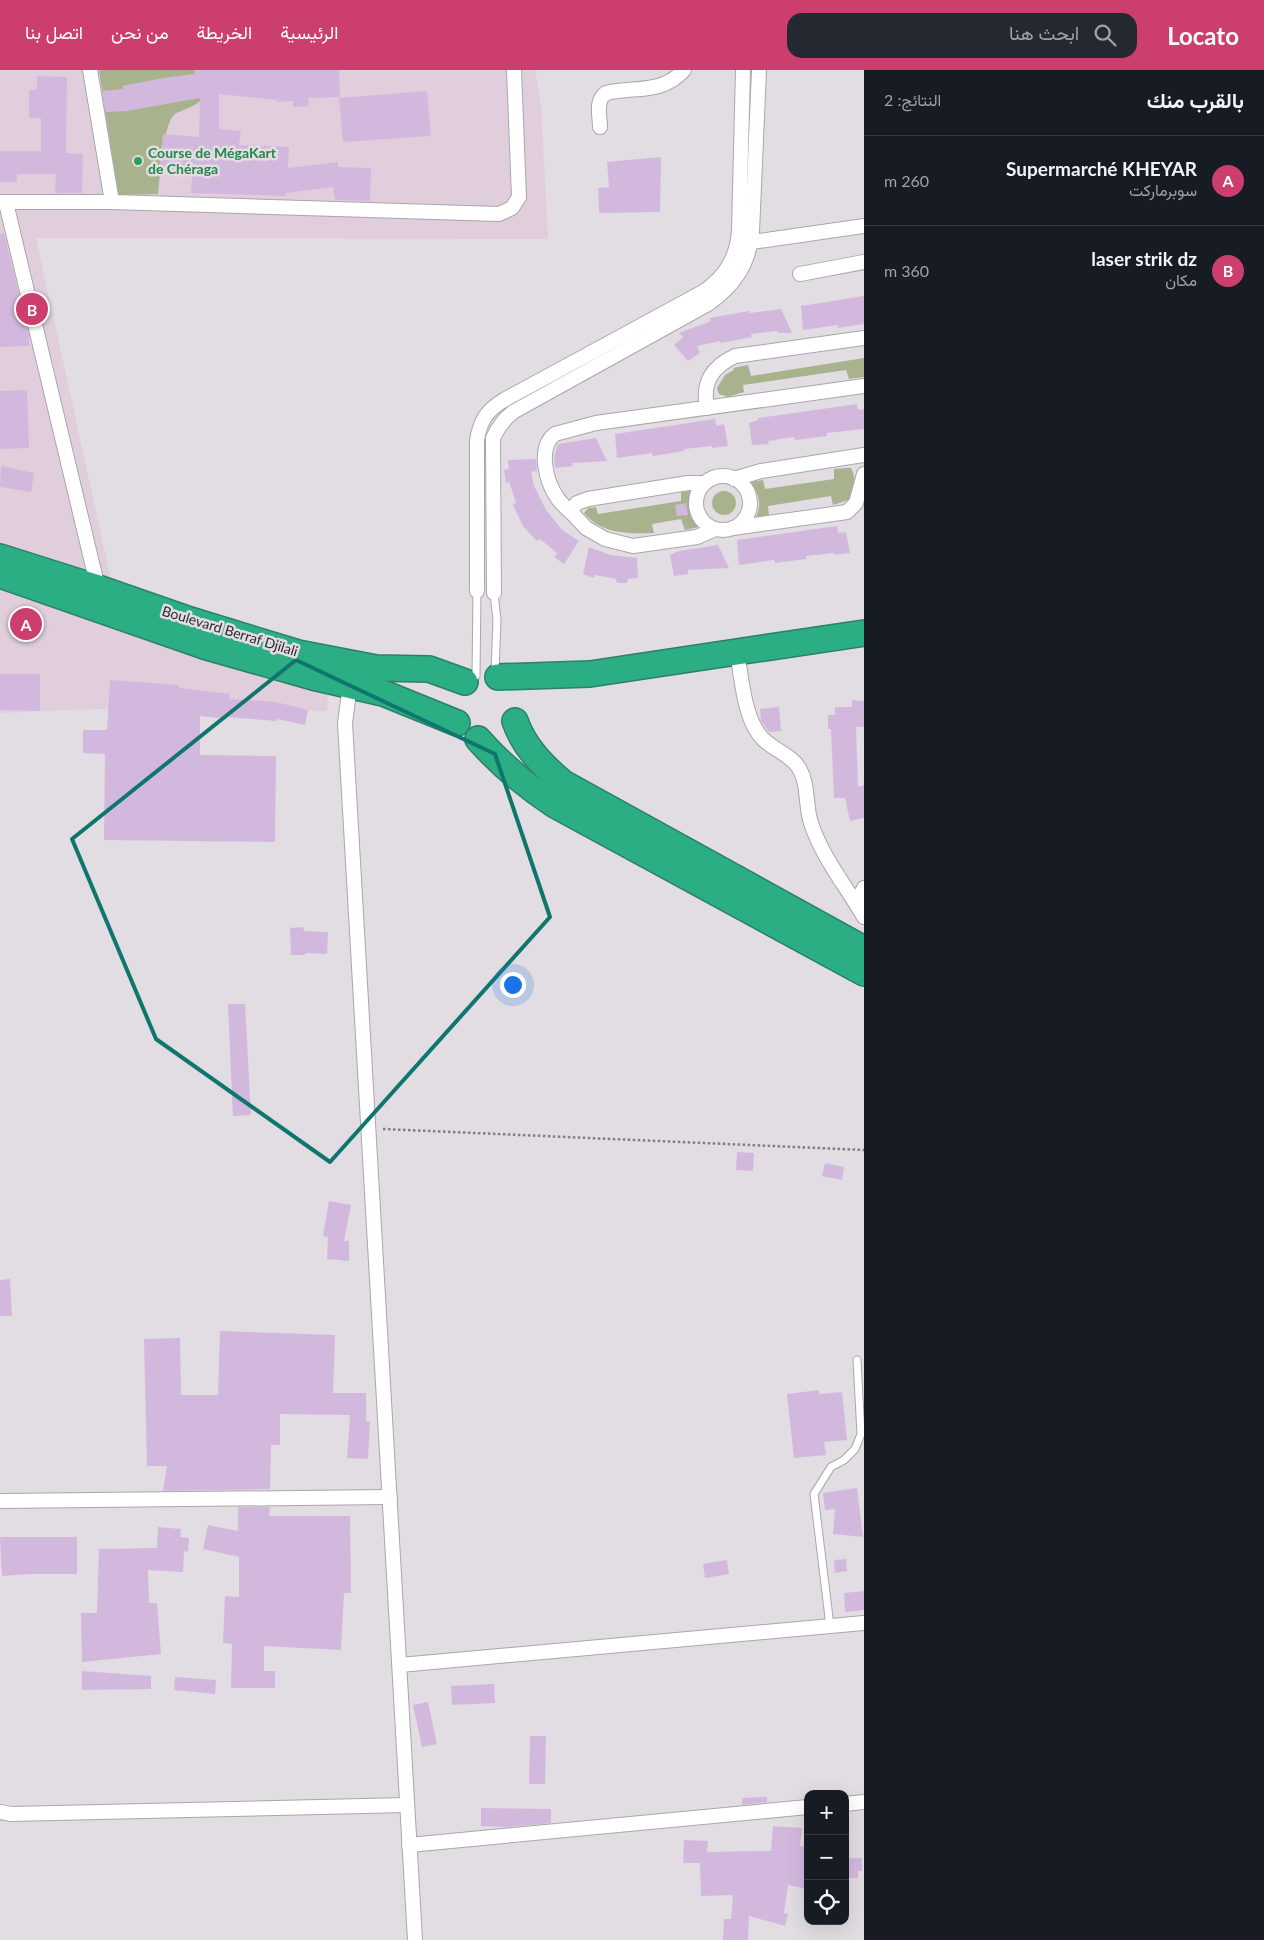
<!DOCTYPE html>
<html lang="ar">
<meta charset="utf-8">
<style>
body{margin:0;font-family:Lato,Vazirmatn,sans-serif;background:#242831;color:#f1f3f6;direction:rtl}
.controls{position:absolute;right:15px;bottom:15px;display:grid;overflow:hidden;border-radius:10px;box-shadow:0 5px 20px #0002}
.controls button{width:45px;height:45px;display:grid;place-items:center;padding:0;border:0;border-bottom:1px solid #363941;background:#171b24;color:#f1f3f6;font:25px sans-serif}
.you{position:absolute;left:512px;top:914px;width:18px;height:18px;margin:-12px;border:4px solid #fff;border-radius:50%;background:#1a73e8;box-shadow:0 0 0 8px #1a73e833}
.badge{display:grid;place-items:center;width:32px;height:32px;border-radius:50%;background:#cb3e6d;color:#fff;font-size:16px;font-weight:700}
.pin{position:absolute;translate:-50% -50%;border:2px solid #fff;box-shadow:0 1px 5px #0006}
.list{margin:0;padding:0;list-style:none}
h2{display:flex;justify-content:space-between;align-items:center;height:65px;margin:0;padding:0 20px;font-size:21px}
h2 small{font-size:16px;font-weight:400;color:#9ea1a6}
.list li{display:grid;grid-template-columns:32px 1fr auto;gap:15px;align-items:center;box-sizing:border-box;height:90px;padding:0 20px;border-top:1px solid #363941}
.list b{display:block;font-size:19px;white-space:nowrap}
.list p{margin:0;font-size:16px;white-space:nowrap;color:#9ea1a6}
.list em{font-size:16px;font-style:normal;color:#9ea1a6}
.icon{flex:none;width:28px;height:28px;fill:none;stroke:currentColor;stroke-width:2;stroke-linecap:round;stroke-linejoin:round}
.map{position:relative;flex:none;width:864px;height:1870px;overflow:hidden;direction:ltr}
header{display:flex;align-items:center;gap:30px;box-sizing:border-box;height:70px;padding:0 25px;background:#cb3e6d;color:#fff}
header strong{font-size:24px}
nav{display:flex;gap:28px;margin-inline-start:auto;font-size:18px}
.search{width:350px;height:45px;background:#242831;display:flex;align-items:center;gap:12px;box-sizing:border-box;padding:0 18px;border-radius:15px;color:#9ea1a6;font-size:19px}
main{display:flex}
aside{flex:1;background:#171b24}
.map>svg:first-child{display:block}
.industrial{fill:#e1cedd}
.green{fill:#a8b38d}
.building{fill:#d3b8de}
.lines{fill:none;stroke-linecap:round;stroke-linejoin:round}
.lane-casing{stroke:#aaa6ab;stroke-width:9}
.street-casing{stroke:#aaa6ab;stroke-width:16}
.highway-casing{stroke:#2c8066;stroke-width:28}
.path{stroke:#817e81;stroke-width:2.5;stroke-dasharray:2.5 2.5;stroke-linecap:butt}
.lane{stroke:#fff;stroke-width:7}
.street{stroke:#fff;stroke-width:14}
.highway{stroke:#2cae84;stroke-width:25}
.marked{fill:none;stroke:#0f766e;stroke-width:4;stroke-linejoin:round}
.leisure-dot{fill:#2e9e5b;stroke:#e1dde2;stroke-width:2}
.labels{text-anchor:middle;stroke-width:5;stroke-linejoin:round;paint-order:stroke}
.leisure-label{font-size:14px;font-weight:bold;fill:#27864d;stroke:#e1dde2;text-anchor:start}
.street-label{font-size:14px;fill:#2d2b2d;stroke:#e1dde2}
</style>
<header>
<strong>Locato</strong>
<div class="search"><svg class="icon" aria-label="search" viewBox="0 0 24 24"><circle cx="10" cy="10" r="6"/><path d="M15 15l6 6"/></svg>ابحث هنا</div>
<nav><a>الرئيسية</a><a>الخريطة</a><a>من نحن</a><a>اتصل بنا</a></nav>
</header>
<main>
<aside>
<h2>بالقرب منك<small>النتائج: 2</small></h2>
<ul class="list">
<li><span class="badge">A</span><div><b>Supermarché KHEYAR</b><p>سوبرماركت</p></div><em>260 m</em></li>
<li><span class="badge">B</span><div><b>laser strik dz</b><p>مكان</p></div><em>360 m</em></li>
</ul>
</aside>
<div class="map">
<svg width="864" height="1870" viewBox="0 0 864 1870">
<rect width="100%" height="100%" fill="#e1dde2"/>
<polygon class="industrial" points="0,0 535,0 541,34 548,169 36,168 122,560 328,623 327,641 98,639 0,643"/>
<g class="green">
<path d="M99 0H201L202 29C194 38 185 38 175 44 163 53 160 108 158 124L118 125Z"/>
<polygon points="864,288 864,307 849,309 846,300 743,315 744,322 728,327 719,324 717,318 725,305 734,300 733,298 748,295 751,306"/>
<path d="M847 398H851C857 409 854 420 848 430L833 435 831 426 768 436 769 445 756 447C762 434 759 424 751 412L763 410 765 419 834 409V399Z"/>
<path d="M692 421C686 434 691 445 699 457L685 460 681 449 652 454 654 463C629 464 601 464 584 443L588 438 596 437 598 444 681 431V422Z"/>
<circle cx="724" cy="433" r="12"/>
</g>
<g class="building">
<polygon points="195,0 339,0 340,27 308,28 309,36 293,37 293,31 277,32 277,30 219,24 219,59 241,61 239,75 289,77 288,98 338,92 338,97 371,98 370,131 335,130 333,117 286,123 286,126 191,123 192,106 159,103 163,64 199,67 200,28 127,41 106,42 102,21 123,19 122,16 163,8 194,4"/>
<polygon points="37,6 67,7 66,83 83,84 82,123 55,123 56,104 17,104 17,112 0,112 0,81 41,81 41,48 29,48 29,20 37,20"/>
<polygon points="427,21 431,66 343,72 339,28"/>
<polygon points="661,87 660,142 599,143 598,118 609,117 607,92"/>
<polygon points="4,163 29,266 29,276 0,277 0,164"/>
<polygon points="864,226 864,254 838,258 838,255 803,260 801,236"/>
<polygon points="781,239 792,263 778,263 777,261 751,264 752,267 721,273 720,271 697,276 700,283 688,291 674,275 683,267 679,263 711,251 709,248 749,241 750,243"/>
<polygon points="27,320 29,378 0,379 0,321"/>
<polygon points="857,334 858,340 864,339 864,359 827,363 827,366 795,370 794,367 768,371 769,374 752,375 749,353 758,350 758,348"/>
<polygon points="715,349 716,356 724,354 728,376 712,378 712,376 684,379 684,381 653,386 652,383 617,388 615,364"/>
<polygon points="596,368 607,391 572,393 573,396 555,398 554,387 558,374"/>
<polygon points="536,389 537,401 531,402 534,416 546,440 562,460 579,471 564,494 554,487 557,483 540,469 537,471 523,456 513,435 516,432 509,412 506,413 504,400 509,399 508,390"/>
<polygon points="1,396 34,403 31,422 0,417"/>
<polygon points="686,433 688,445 677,446 675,435"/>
<polygon points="837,456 838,463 846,462 850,483 834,485 834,483 806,486 806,489 775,493 774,490 739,495 737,470"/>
<polygon points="718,475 729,498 688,500 688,504 674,506 670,485 679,481"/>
<polygon points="589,477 610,485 637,488 638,508 628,509 627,513 617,513 616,509 595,505 594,508 583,504"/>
<polygon points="0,604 40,604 40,641 0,640"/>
<polygon points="110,610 179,615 179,618 230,624 229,629 276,632 308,640 305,655 277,649 277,651 227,647 227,649 200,646 200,685 276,686 275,772 104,770 105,684 83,683 83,660 107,660"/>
<polygon points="852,630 864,631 864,657 856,657 858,717 864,715 864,748 850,751 845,728 834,728 831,659 828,659 828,645 835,645 835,637 852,637"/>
<polygon points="779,637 781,661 769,662 761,651 760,639"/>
<polygon points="303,857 304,861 328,862 327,884 305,883 305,885 291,885 290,858"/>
<polygon points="228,934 245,934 251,1045 233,1046"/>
<polygon points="737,1082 754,1083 753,1101 736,1100"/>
<polygon points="825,1093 844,1097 842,1110 822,1106"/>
<polygon points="329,1131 351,1135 344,1171 349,1171 349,1191 327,1189 328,1167 323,1166"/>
<polygon points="10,1209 12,1246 0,1246 0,1210"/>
<polygon points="220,1261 335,1265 333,1323 366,1323 366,1351 370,1352 368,1389 347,1388 350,1345 280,1344 280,1375 271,1375 270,1419 163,1421 167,1396 147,1396 144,1269 180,1268 181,1325 218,1325"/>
<polygon points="819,1320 819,1324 842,1322 847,1370 824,1372 826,1385 794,1388 787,1324"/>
<polygon points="857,1418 863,1467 833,1464 835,1439 825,1440 823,1423"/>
<polygon points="238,1437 270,1437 269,1446 350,1446 351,1523 344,1523 341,1580 264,1576 264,1601 275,1601 275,1618 231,1618 232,1574 223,1573 225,1526 239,1527 239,1487 203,1479 208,1455 238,1461"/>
<polygon points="158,1457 181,1459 180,1467 189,1468 188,1482 184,1481 183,1502 148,1500 149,1533 157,1533 161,1584 82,1592 81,1543 97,1543 99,1479 157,1478"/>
<polygon points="0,1467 77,1467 77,1504 30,1504 2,1506"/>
<polygon points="846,1489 847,1501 835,1503 834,1490"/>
<polygon points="727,1490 729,1504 705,1508 703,1494"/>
<polygon points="864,1521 864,1540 845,1542 844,1523"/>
<polygon points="82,1601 151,1606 151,1619 82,1620"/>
<polygon points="175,1607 216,1610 215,1624 174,1620"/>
<polygon points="494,1614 495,1633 452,1635 451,1616"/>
<polygon points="428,1632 437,1674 422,1677 413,1635"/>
<polygon points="530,1666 546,1666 545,1714 529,1714"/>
<polygon points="767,1727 767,1732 742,1735 742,1728"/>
<polygon points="481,1738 551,1739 551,1753 509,1757 481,1756"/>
<polygon points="773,1756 802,1758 800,1776 808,1777 808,1819 788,1815 784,1843 788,1844 785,1856 749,1846 748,1870 723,1870 724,1849 731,1849 733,1825 701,1826 700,1793 683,1793 684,1770 708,1771 707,1782 771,1781"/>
<polygon points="845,1788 862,1788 862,1801 858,1801 858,1808 845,1808"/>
</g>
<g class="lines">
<g class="lane-casing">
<g id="lane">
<polyline points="494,523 497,550 495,603"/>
<polyline points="476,606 477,521"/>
<polyline points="830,1556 814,1424 831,1397 844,1390 855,1379 861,1364 857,1290"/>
</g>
</g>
<g class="street-casing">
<g id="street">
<polyline points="90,0 112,132"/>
<path d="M600 57C600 45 595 31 606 23 635 16 661 25 684 0"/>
<polyline points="0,132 112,132 499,144 512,138 519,127 514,0"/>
<polyline points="6,133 98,518"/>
<polyline points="752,172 864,156"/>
<polyline points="800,204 864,192"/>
<path d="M707 338C702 312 712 297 735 286L864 268"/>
<circle cx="723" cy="433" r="27"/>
<polyline points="734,409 761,401 864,385"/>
<polyline points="705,413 688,413 588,429 577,433 571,440 572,443 586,458 605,469 633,476 697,467 715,459"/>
<path d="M572 443C567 439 562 434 558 429 546 412 537 378 555 364L596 353 864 316"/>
<polyline points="733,458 847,442 856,433 864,404"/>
<path d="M477 521V370C480 351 487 340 504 330L703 222C725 207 737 188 739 161L743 0"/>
<path d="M494 523 493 368C498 357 503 350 513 342L708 234C734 216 749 194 752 162L759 0"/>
<path d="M737 583C742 609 744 650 763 669 774 680 791 685 799 698 809 715 805 735 811 753 822 787 846 816 864 847"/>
<polyline points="350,615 345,653 415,1870"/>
<polyline points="856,833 864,818"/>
<polyline points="0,1431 390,1427"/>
<polyline points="400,1595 864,1553"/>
<polyline points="845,1734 864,1732"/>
<polyline points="0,1742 11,1744 407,1735"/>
<polyline points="409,1775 808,1737"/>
</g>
</g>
<g class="highway-casing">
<g id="highway">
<polyline points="0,487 98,518 190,550 298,583 376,598 429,599 465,612"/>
<polyline points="0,505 207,577 313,607 383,623 457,653"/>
<polyline points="498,607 590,604 864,563"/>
<path d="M515 651C524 677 543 696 563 713L864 879"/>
<path d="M478 669C501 695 526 716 555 735L864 903"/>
</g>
</g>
<polyline class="path" points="383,1059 864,1080"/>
<use href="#lane" class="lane"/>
<use href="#street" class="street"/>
<use href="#highway" class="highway"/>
</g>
<path class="marked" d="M296 590 495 684 550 847 330 1092 156 969 72 769Z"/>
<circle class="leisure-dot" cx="138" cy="91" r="5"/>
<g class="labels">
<g class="leisure-label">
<text x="148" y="88">Course de MégaKart<tspan x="148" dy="16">de Chéraga</tspan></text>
</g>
<g class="street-label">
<text transform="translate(230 561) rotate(17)" y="5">Boulevard Berraf Djilali</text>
</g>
</g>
</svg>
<div class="controls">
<button>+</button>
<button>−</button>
<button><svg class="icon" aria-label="locate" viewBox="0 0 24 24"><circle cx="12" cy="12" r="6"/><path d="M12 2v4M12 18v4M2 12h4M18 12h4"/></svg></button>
</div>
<div class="you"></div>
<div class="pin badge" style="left:26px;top:554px">A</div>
<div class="pin badge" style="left:32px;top:239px">B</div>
</div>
</main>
